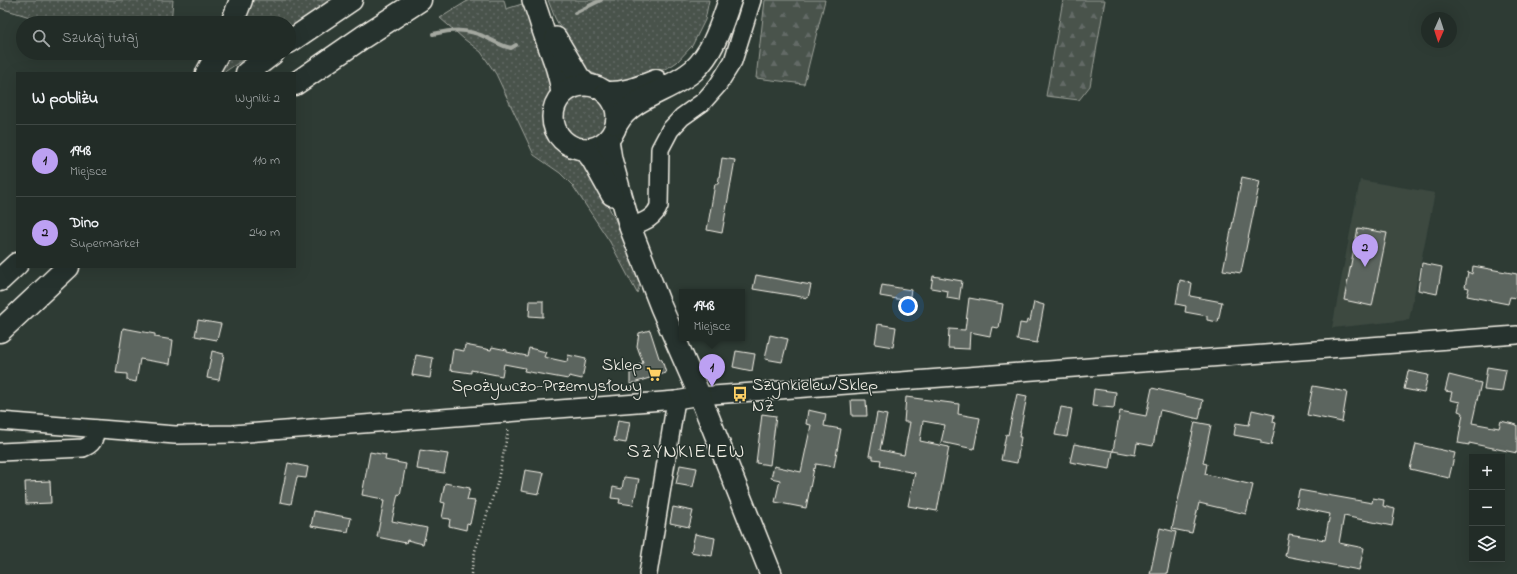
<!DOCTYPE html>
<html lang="pl">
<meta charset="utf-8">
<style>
body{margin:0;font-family:"Indie Flower",sans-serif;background:#2a342f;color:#f1f3f6}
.controls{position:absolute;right:12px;bottom:12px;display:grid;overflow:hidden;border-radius:0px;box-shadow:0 4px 16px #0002}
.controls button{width:36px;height:36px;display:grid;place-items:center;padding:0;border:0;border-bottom:1px solid #3f4844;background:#222c27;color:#f1f3f6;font:20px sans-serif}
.compass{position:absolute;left:1421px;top:12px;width:36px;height:36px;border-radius:50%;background:#222c27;box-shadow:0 4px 16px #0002;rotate:183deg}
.you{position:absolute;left:908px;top:306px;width:14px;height:14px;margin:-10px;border:3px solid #fff;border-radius:50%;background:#1a73e8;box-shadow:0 0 0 6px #1a73e833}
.badge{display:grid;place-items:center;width:26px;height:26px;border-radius:50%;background:#bca0f2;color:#111;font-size:13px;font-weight:700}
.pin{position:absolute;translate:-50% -33px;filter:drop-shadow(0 1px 2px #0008)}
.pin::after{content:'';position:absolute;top:21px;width:14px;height:12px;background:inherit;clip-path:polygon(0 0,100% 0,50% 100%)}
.popup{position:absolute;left:679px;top:289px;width:66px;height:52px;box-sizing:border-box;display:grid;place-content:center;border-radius:0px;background:#222c27;filter:drop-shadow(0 1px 3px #0005);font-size:13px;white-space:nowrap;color:#a2a7a7}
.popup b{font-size:15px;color:#f1f3f6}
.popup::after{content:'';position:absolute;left:50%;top:100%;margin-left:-8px;border:8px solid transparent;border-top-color:#222c27}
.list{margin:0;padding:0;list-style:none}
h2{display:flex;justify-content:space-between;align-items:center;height:52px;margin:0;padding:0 16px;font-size:17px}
h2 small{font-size:13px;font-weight:400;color:#a2a7a7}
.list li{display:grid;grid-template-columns:26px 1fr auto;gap:12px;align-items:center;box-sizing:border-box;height:72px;padding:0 16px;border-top:1px solid #3f4844}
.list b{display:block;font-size:15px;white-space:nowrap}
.list p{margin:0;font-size:13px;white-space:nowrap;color:#a2a7a7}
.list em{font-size:13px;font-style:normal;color:#a2a7a7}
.icon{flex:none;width:22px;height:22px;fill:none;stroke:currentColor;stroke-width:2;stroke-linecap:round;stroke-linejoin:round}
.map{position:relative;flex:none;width:1517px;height:574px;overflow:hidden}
.search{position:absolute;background:#222c27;box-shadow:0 4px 16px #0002;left:16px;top:16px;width:280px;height:44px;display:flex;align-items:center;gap:10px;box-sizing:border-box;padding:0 14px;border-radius:22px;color:#a2a7a7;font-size:15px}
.panel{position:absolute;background:#222c27;box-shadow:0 4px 16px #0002;left:16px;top:72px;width:280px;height:196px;border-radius:0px}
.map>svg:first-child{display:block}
.built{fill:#3c4841}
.grass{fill:url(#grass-dots);stroke:#9ea29a}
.forest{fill:url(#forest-firs);stroke:#9ea29a}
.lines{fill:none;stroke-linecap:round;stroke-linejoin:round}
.stream{stroke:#a4a8a0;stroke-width:4}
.building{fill:#5c655e;stroke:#f4f1e8}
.minor-casing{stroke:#f4f1e8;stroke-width:20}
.major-casing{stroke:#f4f1e8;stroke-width:24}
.highway-casing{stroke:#f4f1e8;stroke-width:25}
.path{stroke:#f4f1e8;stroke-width:2.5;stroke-dasharray:1 3;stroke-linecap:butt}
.minor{stroke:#26332d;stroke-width:17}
.major{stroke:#26332d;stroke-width:21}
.highway{stroke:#26332d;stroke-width:22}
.labels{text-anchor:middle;stroke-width:3;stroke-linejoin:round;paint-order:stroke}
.poi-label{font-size:18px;fill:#f4f1e8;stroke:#26332d;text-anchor:end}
.quarter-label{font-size:20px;letter-spacing:1px;fill:#f4f1e8;stroke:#26332d}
</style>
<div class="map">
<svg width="1517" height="574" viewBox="0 0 1517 574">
<defs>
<pattern id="grass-dots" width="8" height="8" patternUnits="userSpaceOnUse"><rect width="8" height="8" fill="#48524c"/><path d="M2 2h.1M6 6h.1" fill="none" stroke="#636b66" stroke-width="1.8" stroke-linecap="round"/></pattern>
<pattern id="forest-firs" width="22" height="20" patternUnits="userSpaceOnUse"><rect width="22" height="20" fill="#48524c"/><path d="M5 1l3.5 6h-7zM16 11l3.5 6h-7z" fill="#636b66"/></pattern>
</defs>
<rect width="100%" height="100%" fill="#2e3b34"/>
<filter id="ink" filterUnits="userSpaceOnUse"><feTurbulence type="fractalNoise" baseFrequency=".025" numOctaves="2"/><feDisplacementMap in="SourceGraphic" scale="8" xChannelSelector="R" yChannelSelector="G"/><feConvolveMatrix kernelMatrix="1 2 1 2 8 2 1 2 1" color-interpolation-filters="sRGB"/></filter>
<g filter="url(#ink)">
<polygon class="built" points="1360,180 1435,193 1409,320 1332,328"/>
<g class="grass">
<polygon points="0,0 173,0 171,23 50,23 0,8"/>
<polygon points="249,0 331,0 289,29 289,23 241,23"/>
<polygon points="469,0 504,0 506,9 522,4 543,51 554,86 543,108 545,122 550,138 561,149 586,163 619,227 642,279 637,293 610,242 573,186 560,173 534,155 496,74 481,52 464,39 440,18"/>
<polygon points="548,0 709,0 705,20 692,46 677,62 671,66 640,80 617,84 584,69 555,18"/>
<polygon points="227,53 253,53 223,73 217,73"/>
<circle cx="585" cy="118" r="24"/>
</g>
<g class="forest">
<polygon points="765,0 825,0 804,84 756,78"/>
<polygon points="1063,0 1105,0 1090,86 1079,100 1046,96"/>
</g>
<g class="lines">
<g class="stream">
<polyline points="575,13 601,0"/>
<path d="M433 34C452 30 466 28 485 37 494 41 501 46 511 48L516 45"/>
</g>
</g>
<g class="building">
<polygon points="722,158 735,160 722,233 707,230 715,184 718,184"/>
<polygon points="1242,177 1260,181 1241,273 1223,270"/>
<polygon points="1358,228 1387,233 1372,306 1344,300"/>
<polygon points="1422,263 1442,267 1437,294 1418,290"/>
<polygon points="1473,266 1517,274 1517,298 1510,297 1508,304 1467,296 1469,288 1465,287 1468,272 1472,274"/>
<polygon points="756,275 811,285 808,298 753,289"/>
<polygon points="933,276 962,281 959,300 947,298 948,291 931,288"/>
<polygon points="1180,280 1192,283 1190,296 1222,302 1218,322 1207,320 1207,316 1185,312 1186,306 1176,304"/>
<polygon points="882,285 911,290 909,301 880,296"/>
<polygon points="969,298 1003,304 999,328 992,327 990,336 970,332 969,349 948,348 949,329 965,330"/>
<polygon points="530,301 543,301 543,317 529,316"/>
<polygon points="1034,302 1044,305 1037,343 1017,340 1020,323 1026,324 1027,320 1030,321"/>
<polygon points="198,320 221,324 217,340 195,336"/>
<polygon points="878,324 896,327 893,347 875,344"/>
<polygon points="123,328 155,334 155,337 173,340 170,364 140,359 136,382 127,380 127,374 116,373"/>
<polygon points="650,330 659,358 662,360 666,373 630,384 630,368 643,363 637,346 639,333"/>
<polygon points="770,335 788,339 782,362 765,359"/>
<polygon points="465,345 491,350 492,347 507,350 507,352 527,356 529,348 546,352 544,357 567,362 568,355 586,359 582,379 569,376 568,379 524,371 525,368 504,364 502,376 471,370 471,373 450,370 453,349 464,351"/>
<polygon points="212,351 224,354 219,380 207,378"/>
<polygon points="736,351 755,354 752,371 733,367"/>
<polygon points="416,355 433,358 430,378 412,375"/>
<polygon points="1487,367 1506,370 1502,392 1484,390"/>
<polygon points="1408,371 1428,375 1424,393 1404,389"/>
<polygon points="1449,375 1481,383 1472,423 1499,428 1501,421 1517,425 1517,453 1469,443 1469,445 1458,443 1463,413 1458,411 1460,402 1450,400 1452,392 1445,391"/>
<polygon points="1313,386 1347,392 1342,422 1307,415"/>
<polygon points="1152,388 1203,400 1199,419 1160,410 1153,446 1137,443 1135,455 1113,451 1120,411 1146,416"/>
<polygon points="1094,389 1116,392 1114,408 1092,406"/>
<polygon points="1017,394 1027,396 1019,437 1021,437 1017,463 1001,460 1006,434 1008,435"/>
<polygon points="906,397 959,404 958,414 980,418 974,449 941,442 945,425 923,421 920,441 949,447 937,511 908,506 915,473 880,466 881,460 873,459 873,456 869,456 877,413 887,415 880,450 904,455 910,422 904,422"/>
<polygon points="851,400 866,400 867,416 852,416"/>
<polygon points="1061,407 1072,409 1067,437 1055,435"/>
<polygon points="808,410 826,414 824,426 841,429 834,467 816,464 815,469 814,468 806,508 775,502 780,480 771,478 774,466 801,472 811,425 806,424"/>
<polygon points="1252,410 1274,415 1273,422 1276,423 1271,445 1261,443 1261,440 1234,435 1236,423 1249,425"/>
<polygon points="762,414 776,416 770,465 756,463"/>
<polygon points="618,420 630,422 626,443 614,441"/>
<polygon points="1195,422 1211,425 1203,463 1207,464 1205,474 1253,485 1246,514 1199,503 1192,533 1172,529"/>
<polygon points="1074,444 1113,451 1110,469 1070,462"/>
<polygon points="1416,444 1455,453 1449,478 1410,469"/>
<polygon points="420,450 448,454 444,473 417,469"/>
<polygon points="370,452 386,455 385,460 406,464 400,495 398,494 392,521 427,528 423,544 407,540 406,543 377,537 384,501 382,501 383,499 362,495"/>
<polygon points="288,463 308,467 306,478 297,477 291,504 280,502"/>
<polygon points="680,465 697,468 693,487 676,484"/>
<polygon points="525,470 544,473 539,494 521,491"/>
<polygon points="624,477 639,479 633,505 619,503 620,499 611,498 613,487 622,489"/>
<polygon points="50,481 51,503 26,504 25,482"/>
<polygon points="445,483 470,488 467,500 475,501 470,524 467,523 466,530 449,526 450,519 442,518 445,503 441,502"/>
<polygon points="1299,490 1372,503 1373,498 1384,500 1383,506 1395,509 1392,526 1344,516 1339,543 1364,548 1359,570 1285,556 1289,534 1325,540 1330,514 1296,507"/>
<polygon points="673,507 693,511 689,527 670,523"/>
<polygon points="314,511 351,518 348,532 311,526"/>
<polygon points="1160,528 1176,532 1167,574 1150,574"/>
<polygon points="695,534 715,538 712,556 691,552"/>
</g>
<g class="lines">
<g class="minor-casing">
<g id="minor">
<path d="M630 227C643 222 654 219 659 206L660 149 670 130 682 117 703 102 718 85 733 61 752 0"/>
<polyline points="0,421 175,435 233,434 676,400 700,396 1517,335"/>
<path d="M0 452 83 448C94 444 94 439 96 429"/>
<polyline points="648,574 676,400"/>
</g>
</g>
<g class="major-casing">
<g id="major">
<path d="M533 0C537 10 540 20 543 30 550 51 560 71 562 94"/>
<polyline points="556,38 579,77 586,84"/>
<circle cx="585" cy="117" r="32"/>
<polyline points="608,140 611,159 630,227 661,307 700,396 771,574"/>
<polyline points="584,149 592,159 612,195"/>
</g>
</g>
<g class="highway-casing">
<g id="highway">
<polyline points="232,23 241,0"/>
<polyline points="289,42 351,0"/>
<polyline points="207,73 218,53"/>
<polyline points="247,73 273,53"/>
<polyline points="295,84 363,37 420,0"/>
<path d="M607 93C624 94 640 87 656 81"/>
<path d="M617 123C631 97 672 90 694 70 714 51 721 25 730 0"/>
<polyline points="0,280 17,264"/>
<polyline points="0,331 68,267"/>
</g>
</g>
<polyline class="path" points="471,574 475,551 497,484 509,427"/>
<use href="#minor" class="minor"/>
<use href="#major" class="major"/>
<use href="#highway" class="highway"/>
</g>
</g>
<defs>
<g id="supermarket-bare" transform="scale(1.2)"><path d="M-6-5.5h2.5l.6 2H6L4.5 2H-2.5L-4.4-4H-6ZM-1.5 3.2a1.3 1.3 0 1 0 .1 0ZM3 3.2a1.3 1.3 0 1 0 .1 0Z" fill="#ffd166" stroke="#26332d" stroke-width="2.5" paint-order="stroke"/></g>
<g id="bus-bare" transform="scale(1.2)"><path d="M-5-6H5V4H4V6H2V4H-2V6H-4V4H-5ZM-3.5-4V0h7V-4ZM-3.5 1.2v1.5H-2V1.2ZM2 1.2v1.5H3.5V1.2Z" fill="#ffd166" stroke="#26332d" stroke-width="2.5" paint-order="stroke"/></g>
</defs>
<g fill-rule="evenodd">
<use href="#supermarket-bare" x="654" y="374"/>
<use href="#bus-bare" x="740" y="394"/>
</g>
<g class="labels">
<g class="poi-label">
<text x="642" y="370">Sklep<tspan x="642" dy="21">Spożywczo-Przemysłowy</tspan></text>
<text x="752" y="390" text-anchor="start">Szynkielew/Sklep<tspan x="752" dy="21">NŻ</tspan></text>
</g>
<g class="quarter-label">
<text x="686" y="457">SZYNKIELEW</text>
</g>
</g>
</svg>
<div class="controls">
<button>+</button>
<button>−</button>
<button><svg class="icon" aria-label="layers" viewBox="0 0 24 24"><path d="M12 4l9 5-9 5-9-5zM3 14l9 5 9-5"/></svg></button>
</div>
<svg class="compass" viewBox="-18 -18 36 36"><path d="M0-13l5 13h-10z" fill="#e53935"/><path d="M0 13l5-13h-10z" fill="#a2a7a7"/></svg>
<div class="you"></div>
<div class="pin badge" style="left:712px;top:387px">1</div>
<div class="popup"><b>1948</b>Miejsce</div>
<div class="pin badge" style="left:1365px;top:267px">2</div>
<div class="search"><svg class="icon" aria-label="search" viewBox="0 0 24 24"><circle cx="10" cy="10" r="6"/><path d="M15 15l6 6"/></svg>Szukaj tutaj</div>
<section class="panel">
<h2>W pobliżu<small>Wyniki: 2</small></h2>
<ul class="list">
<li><span class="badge">1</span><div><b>1948</b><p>Miejsce</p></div><em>110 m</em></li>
<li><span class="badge">2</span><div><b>Dino</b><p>Supermarket</p></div><em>240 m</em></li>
</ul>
</section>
</div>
